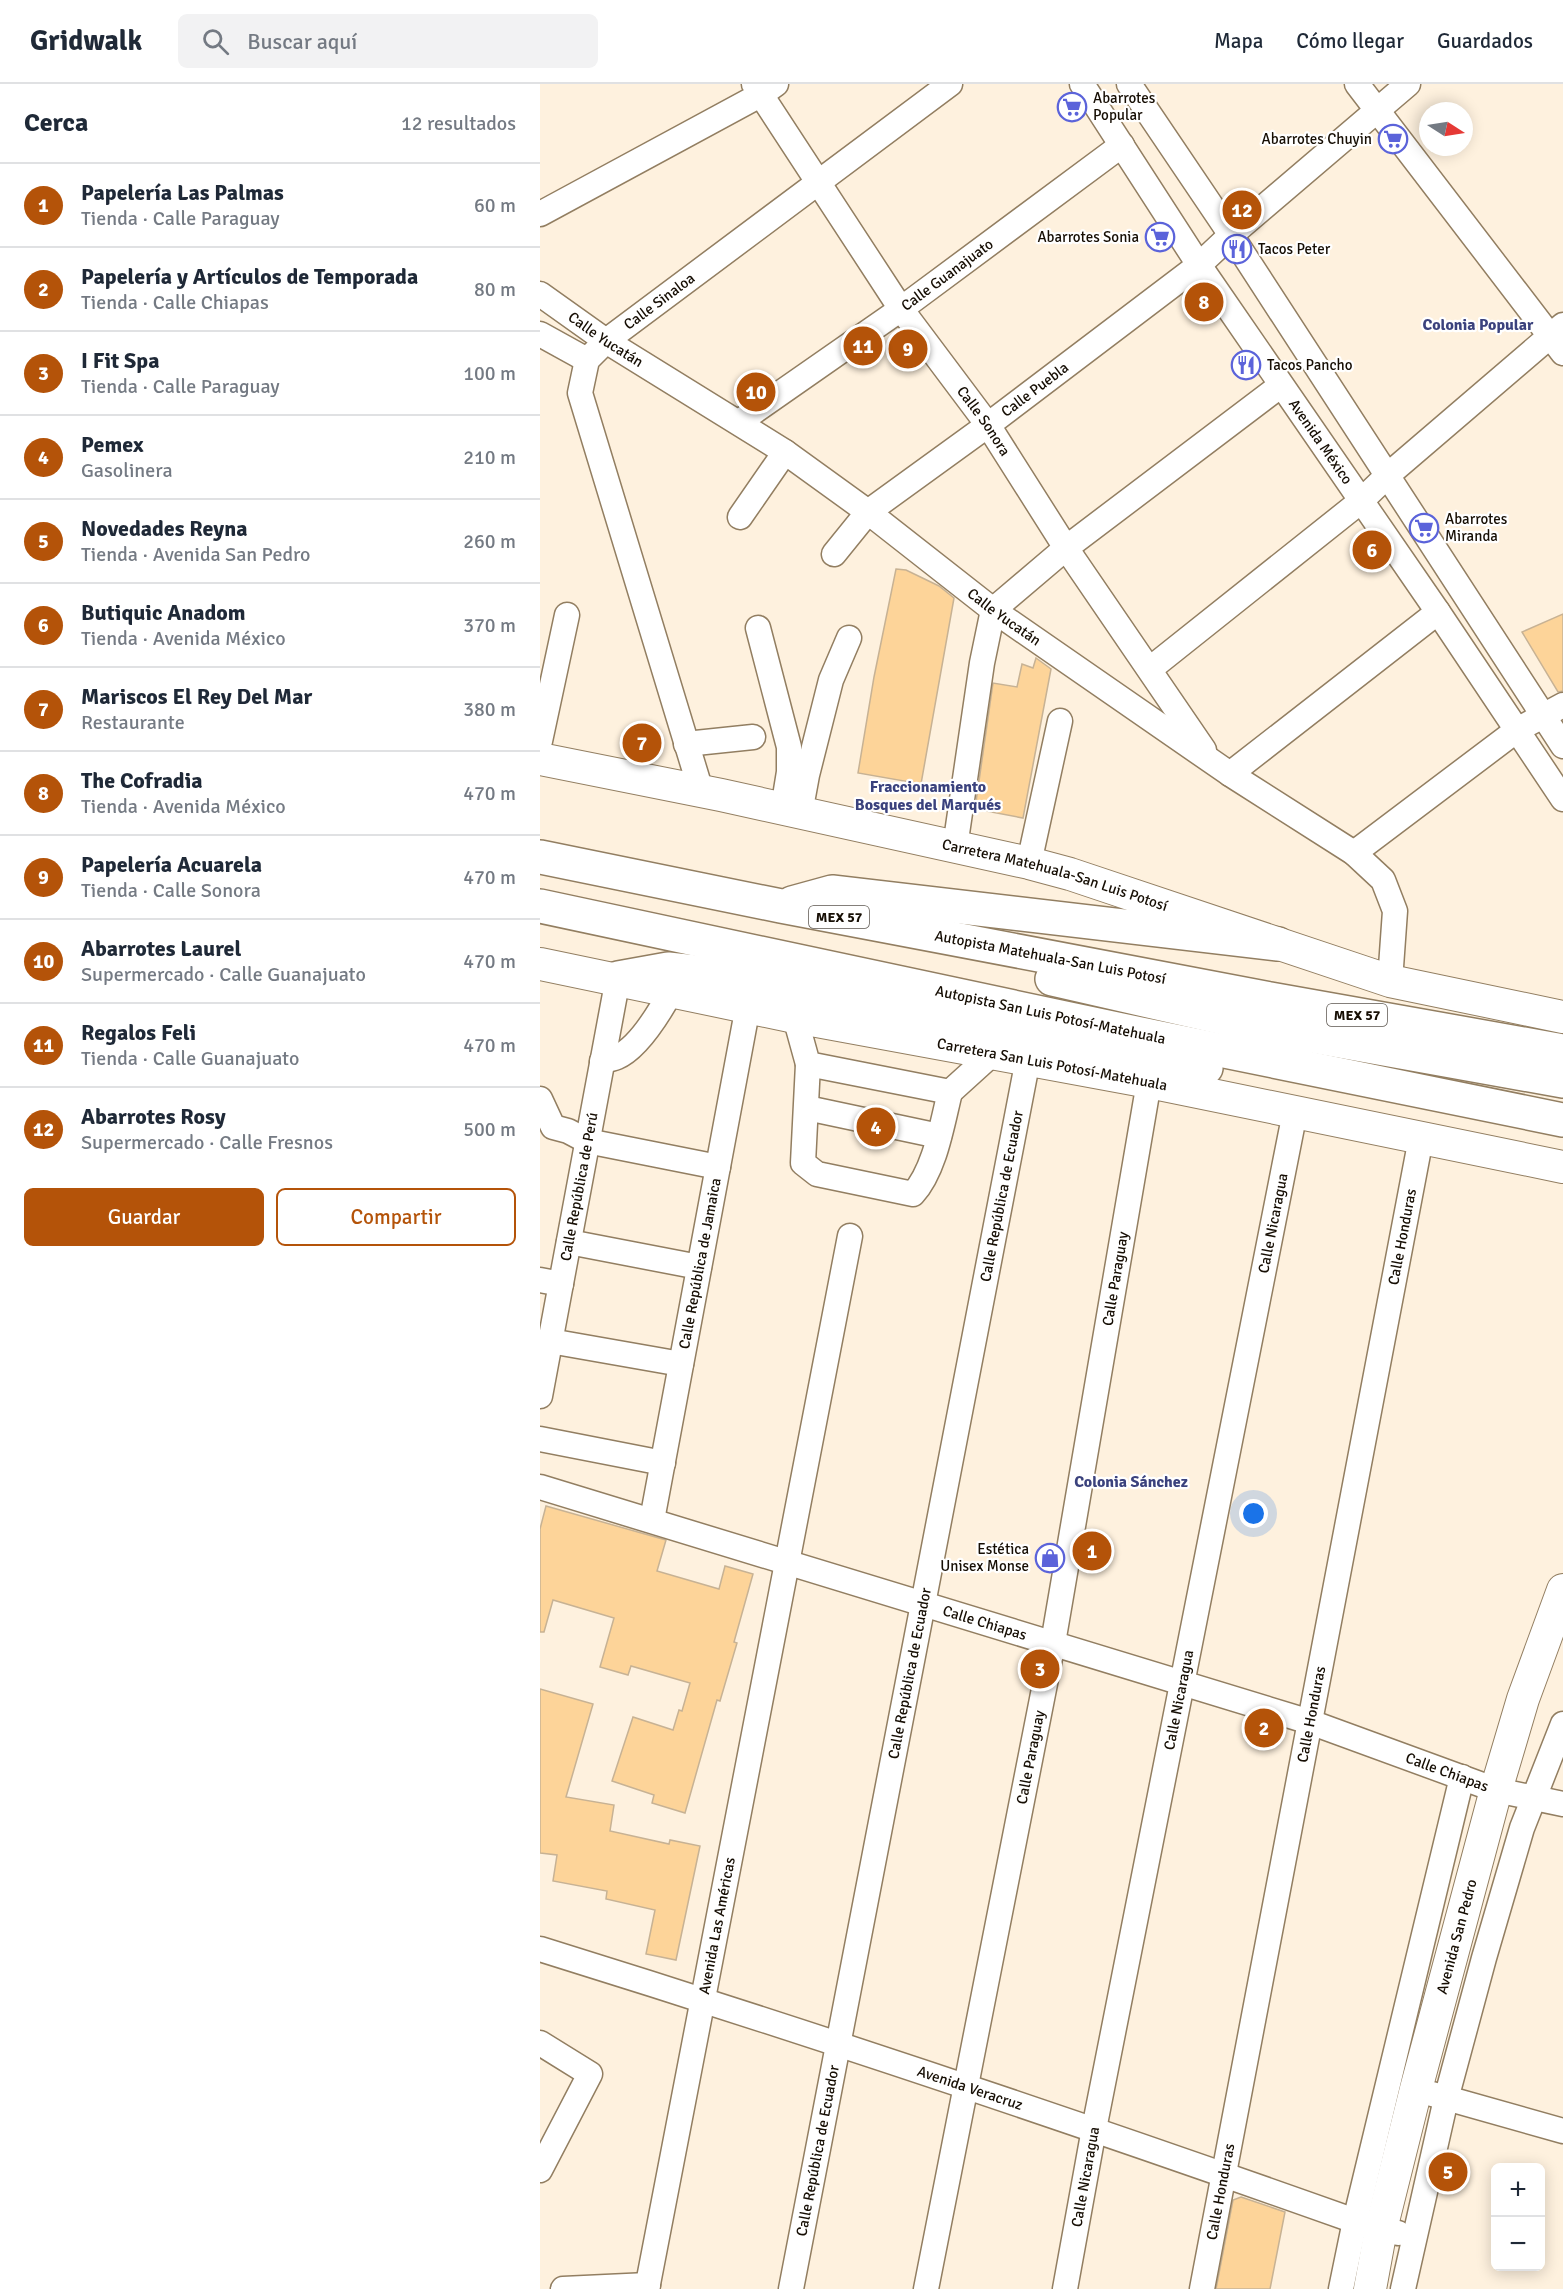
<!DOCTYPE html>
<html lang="es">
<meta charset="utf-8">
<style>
body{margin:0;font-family:Signika,sans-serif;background:#f2f2f3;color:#1f2937}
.controls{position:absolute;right:18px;bottom:18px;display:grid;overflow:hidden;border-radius:9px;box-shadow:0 3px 15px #0003}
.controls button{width:54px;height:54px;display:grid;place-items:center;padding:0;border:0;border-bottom:2px solid #e0e1e3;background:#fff;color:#1f2937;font:30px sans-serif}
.compass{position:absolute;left:879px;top:18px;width:54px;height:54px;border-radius:50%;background:#fff;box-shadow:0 3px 15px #0003;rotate:102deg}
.you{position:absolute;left:714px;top:1430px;width:21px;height:21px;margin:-15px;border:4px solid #fff;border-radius:50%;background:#1a73e8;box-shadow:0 0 0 9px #1a73e833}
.badge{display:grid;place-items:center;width:39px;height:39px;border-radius:50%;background:#b45309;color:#fff;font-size:20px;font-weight:700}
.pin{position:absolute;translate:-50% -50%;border:3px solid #fff;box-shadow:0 2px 6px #0006}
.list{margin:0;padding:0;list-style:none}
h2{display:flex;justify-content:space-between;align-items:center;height:78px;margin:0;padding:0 24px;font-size:26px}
h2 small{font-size:20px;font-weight:400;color:#747a83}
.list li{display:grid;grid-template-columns:39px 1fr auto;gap:18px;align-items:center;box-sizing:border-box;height:84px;padding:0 24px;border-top:2px solid #e0e1e3}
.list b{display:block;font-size:22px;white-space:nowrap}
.list p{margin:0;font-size:20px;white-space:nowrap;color:#747a83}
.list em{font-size:20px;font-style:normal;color:#747a83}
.actions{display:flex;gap:12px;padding:18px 24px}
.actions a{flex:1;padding:14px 0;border:2px solid #b45309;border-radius:9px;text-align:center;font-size:21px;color:#b45309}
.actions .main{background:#b45309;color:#fff}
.icon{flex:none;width:33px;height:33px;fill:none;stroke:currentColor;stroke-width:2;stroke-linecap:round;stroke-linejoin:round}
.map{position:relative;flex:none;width:1023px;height:2205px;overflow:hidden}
header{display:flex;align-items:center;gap:36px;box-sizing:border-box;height:84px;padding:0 30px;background:#fff;border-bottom:2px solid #e0e1e3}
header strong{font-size:28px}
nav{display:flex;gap:33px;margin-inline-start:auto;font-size:21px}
.search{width:420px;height:54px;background:#f2f2f3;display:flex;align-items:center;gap:15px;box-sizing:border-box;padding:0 21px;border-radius:9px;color:#747a83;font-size:22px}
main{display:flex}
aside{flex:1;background:#fff}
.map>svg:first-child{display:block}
.building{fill:#fdd499;stroke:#c7b294;stroke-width:1.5}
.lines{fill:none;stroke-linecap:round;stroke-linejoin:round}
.minor-casing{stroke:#927e61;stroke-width:27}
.major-casing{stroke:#927e61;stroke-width:34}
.highway-casing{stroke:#927e61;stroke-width:36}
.minor{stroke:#fff;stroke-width:24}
.major{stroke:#fff;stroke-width:32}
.highway{stroke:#fff;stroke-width:33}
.labels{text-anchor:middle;stroke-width:4.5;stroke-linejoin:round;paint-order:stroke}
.shield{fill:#fff;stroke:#5c564f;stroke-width:1.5}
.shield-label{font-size:14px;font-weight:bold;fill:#160e04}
.poi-label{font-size:15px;fill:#160e04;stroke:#fff;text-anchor:start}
.street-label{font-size:15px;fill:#160e04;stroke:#fff}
.neighbourhood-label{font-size:16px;font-weight:bold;fill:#3b427d;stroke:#fff}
</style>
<header>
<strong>Gridwalk</strong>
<div class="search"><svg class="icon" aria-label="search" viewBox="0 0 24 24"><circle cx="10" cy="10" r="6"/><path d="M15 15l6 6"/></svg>Buscar aquí</div>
<nav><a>Mapa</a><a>Cómo llegar</a><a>Guardados</a></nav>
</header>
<main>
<aside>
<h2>Cerca<small>12 resultados</small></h2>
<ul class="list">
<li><span class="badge">1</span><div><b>Papelería Las Palmas</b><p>Tienda · Calle Paraguay</p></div><em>60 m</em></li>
<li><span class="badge">2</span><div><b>Papelería y Artículos de Temporada</b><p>Tienda · Calle Chiapas</p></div><em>80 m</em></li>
<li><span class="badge">3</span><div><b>I Fit Spa</b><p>Tienda · Calle Paraguay</p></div><em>100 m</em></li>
<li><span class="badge">4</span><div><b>Pemex</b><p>Gasolinera</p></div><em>210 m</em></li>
<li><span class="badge">5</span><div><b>Novedades Reyna</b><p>Tienda · Avenida San Pedro</p></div><em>260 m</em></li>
<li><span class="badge">6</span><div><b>Butiquic Anadom</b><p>Tienda · Avenida México</p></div><em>370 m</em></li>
<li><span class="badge">7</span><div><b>Mariscos El Rey Del Mar</b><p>Restaurante</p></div><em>380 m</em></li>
<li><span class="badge">8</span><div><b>The Cofradia</b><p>Tienda · Avenida México</p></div><em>470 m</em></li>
<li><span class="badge">9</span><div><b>Papelería Acuarela</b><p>Tienda · Calle Sonora</p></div><em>470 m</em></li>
<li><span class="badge">10</span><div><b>Abarrotes Laurel</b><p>Supermercado · Calle Guanajuato</p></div><em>470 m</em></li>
<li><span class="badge">11</span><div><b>Regalos Feli</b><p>Tienda · Calle Guanajuato</p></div><em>470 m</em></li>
<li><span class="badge">12</span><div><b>Abarrotes Rosy</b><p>Supermercado · Calle Fresnos</p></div><em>500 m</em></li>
</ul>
<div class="actions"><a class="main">Guardar</a><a>Compartir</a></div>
</aside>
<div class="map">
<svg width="1023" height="2205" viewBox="0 0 1023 2205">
<rect width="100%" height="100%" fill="#fef1de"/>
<g class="building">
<polygon points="356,485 366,486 399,502 414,514 381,700 318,689 334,593"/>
<polygon points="1023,530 1023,607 1018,608 982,548"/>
<polygon points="496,574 511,585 483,734 435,725 453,599 477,603 482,580 493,584"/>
<polygon points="6,1422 126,1456 117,1487 179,1505 185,1482 213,1490 194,1558 197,1559 180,1617 177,1616 145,1729 112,1719 114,1711 72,1697 93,1633 133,1646 139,1626 142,1627 150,1599 91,1582 88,1591 60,1583 74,1534 13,1516 4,1548 0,1548 0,1445"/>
<polygon points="0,1605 53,1620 26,1713 74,1721 70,1747 129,1760 130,1756 160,1762 136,1876 106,1870 115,1826 66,1815 67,1807 13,1797 17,1771 0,1769"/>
<polygon points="701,2113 745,2128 730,2205 676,2205 693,2116"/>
</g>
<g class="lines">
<g class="minor-casing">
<g id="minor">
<path id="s1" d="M214 0 361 225 448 341 526 464 664 666"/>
<path id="s2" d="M542 0 659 181 898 528 1023 715"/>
<polyline points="589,0 691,151 1023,662"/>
<polyline points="817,0 1023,269"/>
<polyline points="0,130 222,10 236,0"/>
<path id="s3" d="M0 210 66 257 245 368 328 428 453 526 690 690 814 769 843 796 855 827 850 897"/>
<polyline points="0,250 47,276"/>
<path id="s4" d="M199 338 361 225 582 61"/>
<polyline points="200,433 245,368"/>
<path id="s5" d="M294 470 328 428 448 341 659 181 691 151 868 0"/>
<polyline points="218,544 249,663 249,688 243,725"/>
<polyline points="610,585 821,417 848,391 1023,241"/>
<polyline points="0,657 27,531"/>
<polyline points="146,660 213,653"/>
<polyline points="690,690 898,528"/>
<path id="s6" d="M161 707 40 309 47 276 66 257 410 0"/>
<polyline points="260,729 267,691 291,596 309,554"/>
<polyline points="415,763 442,579 453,526 526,464 740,302"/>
<polyline points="814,769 977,646 1023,621"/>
<polyline points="489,779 520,637"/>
<polyline points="255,933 268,980 410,1008 453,969"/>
<path d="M62 977C67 976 72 975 77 973 99 964 121 926 132 906"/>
<path d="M268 980 263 1079 277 1090 373 1110C395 1086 402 1040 410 1008"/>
<polyline points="0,1015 13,1043 28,1047 47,1057 178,1083"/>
<polyline points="267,1024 399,1052"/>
<polyline points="29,1158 159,1183"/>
<polyline points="0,1196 21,1200"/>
<polyline points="10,1257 141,1280"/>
<path id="s7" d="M0 1312 78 894"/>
<polyline points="0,1355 123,1379"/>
<path id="s8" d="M0 1403 770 1638 956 1706 1023 1720"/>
<path id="s9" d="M112 1436 208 922"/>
<path id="s10" d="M0 1865C274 1950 545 2041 815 2137L858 2149"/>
<polyline points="0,1959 50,1990 0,2086"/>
<polyline points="892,2010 1023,2047"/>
<polyline points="23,2205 108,2201"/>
<path id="s11" d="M107 2205 310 1152"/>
<path id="s12" d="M251 2205 488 975"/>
<path id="s13" d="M386 2205 513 1559 609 998"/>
<path id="s14" d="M525 2205 554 2045 755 1028"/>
<path id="s15" d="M662 2205 881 1054"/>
<polyline points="801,2205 815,2137 922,1693"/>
<polyline points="863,2205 906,2015 944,1874 982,1744 1023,1640"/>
</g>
</g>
<g class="major-casing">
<g id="major">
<path id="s16" d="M0 675 181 711 489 779 530 790 850 897 1023 933"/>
<path id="s17" d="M0 880 255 933 609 998 1023 1083"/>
<path id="s18" d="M830 2205 841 2145 876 2005 956 1706 983 1615 1023 1506"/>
</g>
</g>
<g class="highway-casing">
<g id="highway">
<path id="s19" d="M0 773 241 822 730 915 1023 967"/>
<polyline points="252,819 292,808 738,860"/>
<path id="s20" d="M0 822 586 947 1023 1036"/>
<polyline points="78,894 128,885 201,893 594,973 666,984"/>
<polyline points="512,895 727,944 1023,997"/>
</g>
</g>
<use href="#minor" class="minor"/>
<use href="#major" class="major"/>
<use href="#highway" class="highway"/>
</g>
<defs>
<g id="supermarket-ring" transform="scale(1.5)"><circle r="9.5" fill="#fff" stroke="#5b63da" stroke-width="1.5"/><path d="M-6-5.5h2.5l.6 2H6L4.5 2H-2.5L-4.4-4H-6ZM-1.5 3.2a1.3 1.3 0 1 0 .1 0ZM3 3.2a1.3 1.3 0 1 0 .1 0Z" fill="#5b63da"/></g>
<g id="restaurant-ring" transform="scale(1.5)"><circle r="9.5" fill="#fff" stroke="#5b63da" stroke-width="1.5"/><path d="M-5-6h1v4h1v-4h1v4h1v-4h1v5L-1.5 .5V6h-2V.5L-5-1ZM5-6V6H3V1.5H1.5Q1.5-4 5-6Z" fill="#5b63da"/></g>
<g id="shop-ring" transform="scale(1.5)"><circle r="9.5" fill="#fff" stroke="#5b63da" stroke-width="1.5"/><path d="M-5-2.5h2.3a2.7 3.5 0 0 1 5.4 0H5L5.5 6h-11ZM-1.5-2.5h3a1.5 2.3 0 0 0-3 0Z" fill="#5b63da"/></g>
</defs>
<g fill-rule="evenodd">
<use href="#supermarket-ring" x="532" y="23"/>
<use href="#supermarket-ring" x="853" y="55"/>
<use href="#supermarket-ring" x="620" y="153"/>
<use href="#restaurant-ring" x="697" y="165"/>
<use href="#restaurant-ring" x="706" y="281"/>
<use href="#supermarket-ring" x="884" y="444"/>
<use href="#shop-ring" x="510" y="1474"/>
</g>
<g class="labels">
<g class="shield">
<rect x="269" y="822" width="60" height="22" rx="4.5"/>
<rect x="787" y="920" width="60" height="22" rx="4.5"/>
</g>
<g class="shield-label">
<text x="299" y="838">MEX 57</text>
<text x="817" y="936">MEX 57</text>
</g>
<g class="poi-label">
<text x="553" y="19">Abarrotes<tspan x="553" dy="17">Popular</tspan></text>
<text x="832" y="60" text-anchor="end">Abarrotes Chuyin</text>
<text x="599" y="158" text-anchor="end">Abarrotes Sonia</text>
<text x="718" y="170">Tacos Peter</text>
<text x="727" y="286">Tacos Pancho</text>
<text x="905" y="440">Abarrotes<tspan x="905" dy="17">Miranda</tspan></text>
<text x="489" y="1470" text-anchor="end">Estética<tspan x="489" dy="17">Unisex Monse</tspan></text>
</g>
<g class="street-label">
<text dy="5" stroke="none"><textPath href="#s4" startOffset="255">Calle Guanajuato</textPath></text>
<text dy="5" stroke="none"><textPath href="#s6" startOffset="543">Calle Sinaloa</textPath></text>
<text dy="5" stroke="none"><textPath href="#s3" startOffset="80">Calle Yucatán</textPath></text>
<text dy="5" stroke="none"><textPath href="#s5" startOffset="261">Calle Puebla</textPath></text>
<text dy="5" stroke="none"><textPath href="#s1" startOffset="408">Calle Sonora</textPath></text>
<text dy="5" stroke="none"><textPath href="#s2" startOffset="430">Avenida México</textPath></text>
<text dy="5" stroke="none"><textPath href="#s3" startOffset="566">Calle Yucatán</textPath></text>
<text dy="5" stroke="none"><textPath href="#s16" startOffset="528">Carretera Matehuala-San Luis Potosí</textPath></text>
<text dy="5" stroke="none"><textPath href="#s19" startOffset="520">Autopista Matehuala-San Luis Potosí</textPath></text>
<text dy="5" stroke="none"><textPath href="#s20" startOffset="522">Autopista San Luis Potosí-Matehuala</textPath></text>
<text dy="5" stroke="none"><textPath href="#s17" startOffset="522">Carretera San Luis Potosí-Matehuala</textPath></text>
<text dy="5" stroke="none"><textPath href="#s7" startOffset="213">Calle República de Perú</textPath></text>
<text dy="5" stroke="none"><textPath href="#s12" startOffset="1113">Calle República de Ecuador</textPath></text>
<text dy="5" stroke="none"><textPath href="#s14" startOffset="1086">Calle Nicaragua</textPath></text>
<text dy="5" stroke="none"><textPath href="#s15" startOffset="1071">Calle Honduras</textPath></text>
<text dy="5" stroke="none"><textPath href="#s9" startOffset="261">Calle República de Jamaica</textPath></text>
<text dy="5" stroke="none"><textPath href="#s13" startOffset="1028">Calle Paraguay</textPath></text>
<text dy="5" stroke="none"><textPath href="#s8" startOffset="465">Calle Chiapas</textPath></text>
<text dy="5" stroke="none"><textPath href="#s12" startOffset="627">Calle República de Ecuador</textPath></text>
<text dy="5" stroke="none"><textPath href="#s14" startOffset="600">Calle Nicaragua</textPath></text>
<text dy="5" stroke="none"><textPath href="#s15" startOffset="585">Calle Honduras</textPath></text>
<text dy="5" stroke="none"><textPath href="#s13" startOffset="542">Calle Paraguay</textPath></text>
<text dy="5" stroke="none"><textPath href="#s8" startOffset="951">Calle Chiapas</textPath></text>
<text dy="5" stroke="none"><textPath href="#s11" startOffset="370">Avenida Las Américas</textPath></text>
<text dy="5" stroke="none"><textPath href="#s18" startOffset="363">Avenida San Pedro</textPath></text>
<text dy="5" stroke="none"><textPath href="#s10" startOffset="452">Avenida Veracruz</textPath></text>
<text dy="5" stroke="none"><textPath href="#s12" startOffset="141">Calle República de Ecuador</textPath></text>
<text dy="5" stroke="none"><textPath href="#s14" startOffset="114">Calle Nicaragua</textPath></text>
<text dy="5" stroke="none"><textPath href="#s15" startOffset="99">Calle Honduras</textPath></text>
</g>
<g class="neighbourhood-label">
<text x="938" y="246">Colonia Popular</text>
<text x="388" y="708">Fraccionamiento<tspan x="388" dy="18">Bosques del Marqués</tspan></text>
<text x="591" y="1403">Colonia Sánchez</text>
</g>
</g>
</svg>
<div class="controls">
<button>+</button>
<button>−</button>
</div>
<svg class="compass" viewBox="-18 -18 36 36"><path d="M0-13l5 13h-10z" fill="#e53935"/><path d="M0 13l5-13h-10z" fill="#747a83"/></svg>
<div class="you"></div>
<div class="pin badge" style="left:552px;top:1467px">1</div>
<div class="pin badge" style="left:724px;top:1644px">2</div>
<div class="pin badge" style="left:500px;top:1585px">3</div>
<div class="pin badge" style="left:336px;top:1043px">4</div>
<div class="pin badge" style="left:908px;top:2088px">5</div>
<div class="pin badge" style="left:832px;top:466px">6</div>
<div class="pin badge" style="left:102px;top:659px">7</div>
<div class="pin badge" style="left:664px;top:218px">8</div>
<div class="pin badge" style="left:368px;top:265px">9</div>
<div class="pin badge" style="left:216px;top:308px">10</div>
<div class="pin badge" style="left:323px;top:262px">11</div>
<div class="pin badge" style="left:702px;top:126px">12</div>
</div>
</main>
